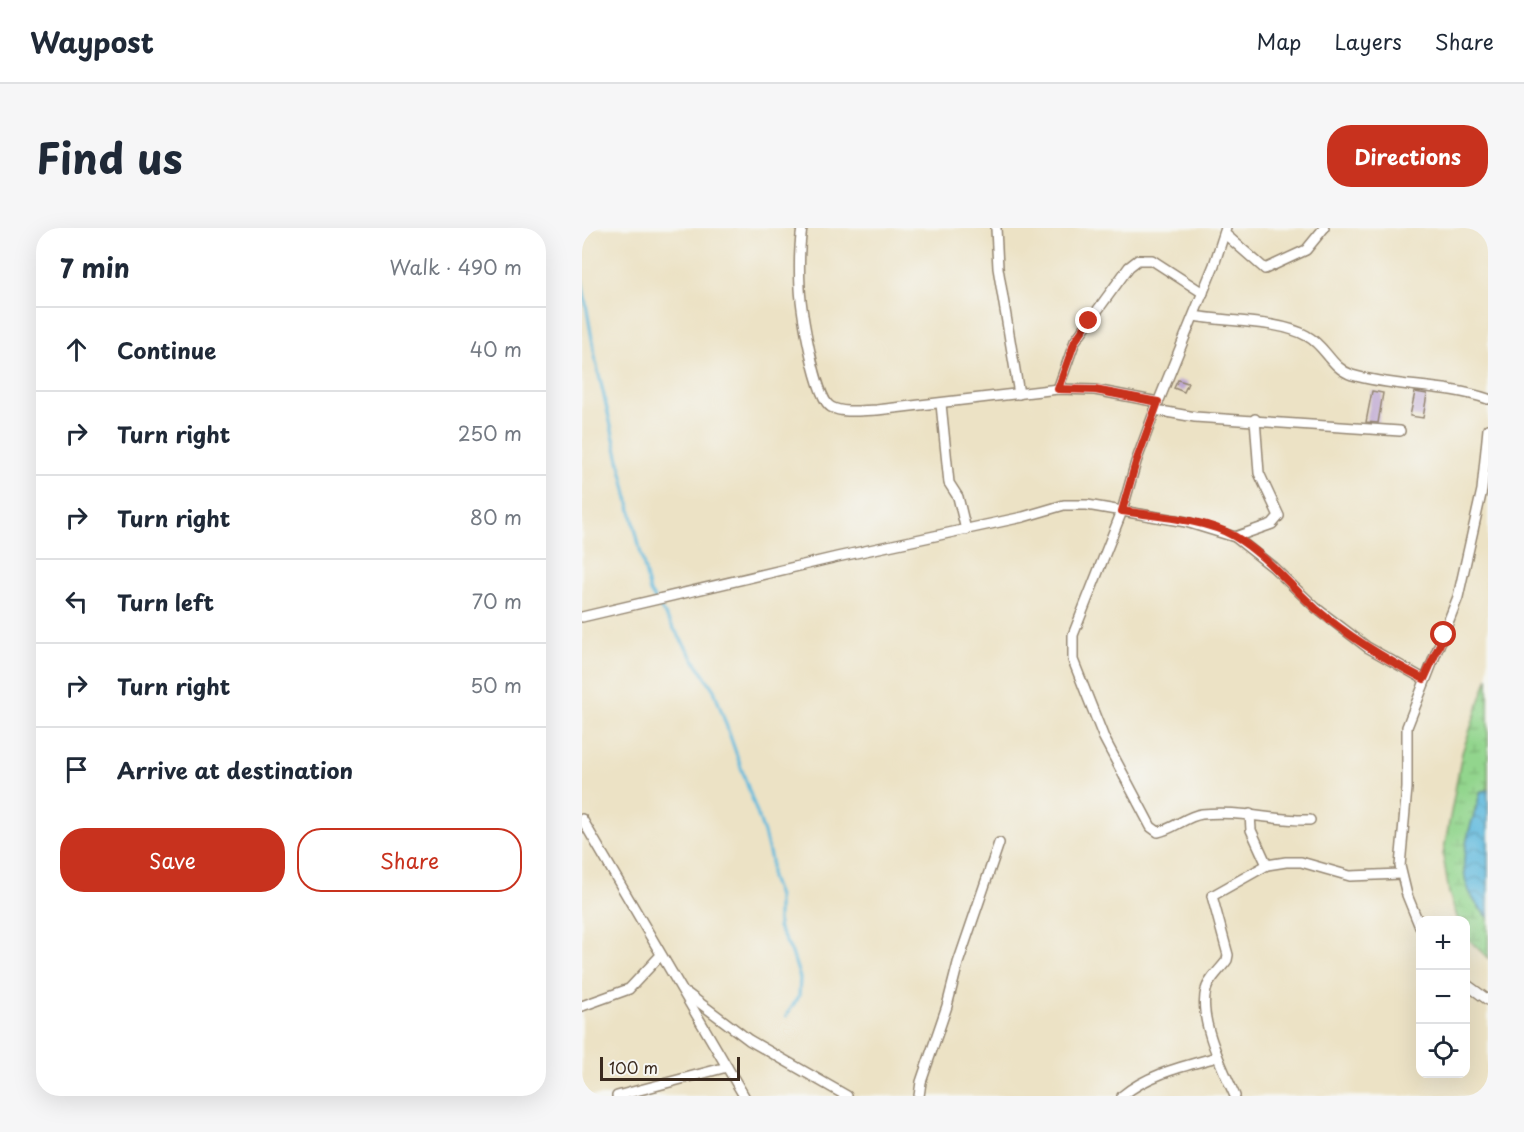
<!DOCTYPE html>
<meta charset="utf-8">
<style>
body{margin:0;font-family:"Playpen Sans",sans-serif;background:#f6f6f7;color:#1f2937}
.controls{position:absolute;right:18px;bottom:18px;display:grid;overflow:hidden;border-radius:12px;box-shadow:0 6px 24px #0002}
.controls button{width:54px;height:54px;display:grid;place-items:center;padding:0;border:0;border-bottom:2px solid #e0e1e3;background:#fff;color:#1f2937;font:30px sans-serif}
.scale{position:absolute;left:18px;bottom:15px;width:140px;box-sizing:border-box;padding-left:6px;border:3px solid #3b2a1e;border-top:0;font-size:16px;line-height:21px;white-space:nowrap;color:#3b2a1e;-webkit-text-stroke:4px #f6f6f2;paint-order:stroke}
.stop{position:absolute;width:18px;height:18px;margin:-14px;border:4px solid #c8321e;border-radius:50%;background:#fff}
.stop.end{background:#c8321e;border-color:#fff;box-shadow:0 2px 6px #0008}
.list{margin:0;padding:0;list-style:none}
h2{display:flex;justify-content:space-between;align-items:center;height:78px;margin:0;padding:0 24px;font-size:26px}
h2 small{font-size:20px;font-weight:400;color:#747a83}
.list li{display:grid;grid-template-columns:39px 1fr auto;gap:18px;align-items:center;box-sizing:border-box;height:84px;padding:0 24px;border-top:2px solid #e0e1e3}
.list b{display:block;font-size:22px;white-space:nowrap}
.list em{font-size:20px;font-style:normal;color:#747a83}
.actions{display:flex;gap:12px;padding:18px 24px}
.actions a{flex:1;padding:14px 0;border:2px solid #c8321e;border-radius:24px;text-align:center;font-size:21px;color:#c8321e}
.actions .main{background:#c8321e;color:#fff}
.icon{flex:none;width:33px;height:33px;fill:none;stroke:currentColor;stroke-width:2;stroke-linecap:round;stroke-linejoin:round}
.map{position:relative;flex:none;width:906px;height:868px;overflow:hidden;border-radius:24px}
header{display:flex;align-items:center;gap:36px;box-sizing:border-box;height:84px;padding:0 30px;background:#fff;border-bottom:2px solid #e0e1e3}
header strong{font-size:28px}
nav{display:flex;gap:33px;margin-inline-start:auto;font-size:21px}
.intro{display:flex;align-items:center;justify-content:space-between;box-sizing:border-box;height:144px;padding:0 36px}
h1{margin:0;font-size:42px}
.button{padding:15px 27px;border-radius:24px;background:#c8321e;color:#fff;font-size:21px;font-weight:700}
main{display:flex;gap:36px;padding:0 36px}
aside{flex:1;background:#fff;border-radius:24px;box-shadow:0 6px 24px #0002}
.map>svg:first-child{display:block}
.wetland{fill:url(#wetland-marsh);stroke:#668056;stroke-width:1.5}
.water{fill:url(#water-waves);stroke:#4d727e;stroke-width:1.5}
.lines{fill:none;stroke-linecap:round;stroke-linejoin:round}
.stream{stroke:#5fb9dd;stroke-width:3}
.building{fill:#bea7d1}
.minor-casing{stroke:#948672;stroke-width:12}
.minor{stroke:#fff;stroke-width:9}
.route{stroke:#c8321e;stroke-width:8}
</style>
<header>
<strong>Waypost</strong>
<nav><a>Map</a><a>Layers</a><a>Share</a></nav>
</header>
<div class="intro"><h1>Find us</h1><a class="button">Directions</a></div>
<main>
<aside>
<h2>7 min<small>Walk · 490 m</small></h2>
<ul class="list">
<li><svg class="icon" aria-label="ahead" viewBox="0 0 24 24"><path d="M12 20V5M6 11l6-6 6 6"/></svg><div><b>Continue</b></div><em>40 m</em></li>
<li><svg class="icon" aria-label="right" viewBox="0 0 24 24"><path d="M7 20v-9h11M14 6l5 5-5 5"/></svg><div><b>Turn right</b></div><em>250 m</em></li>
<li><svg class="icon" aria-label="right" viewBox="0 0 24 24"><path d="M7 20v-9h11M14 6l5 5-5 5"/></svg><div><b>Turn right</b></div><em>80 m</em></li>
<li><svg class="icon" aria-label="left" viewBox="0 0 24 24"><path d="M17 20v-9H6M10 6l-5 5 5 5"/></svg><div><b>Turn left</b></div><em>70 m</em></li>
<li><svg class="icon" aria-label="right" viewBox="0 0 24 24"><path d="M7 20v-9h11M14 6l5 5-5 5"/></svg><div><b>Turn right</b></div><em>50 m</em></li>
<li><svg class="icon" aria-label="arrive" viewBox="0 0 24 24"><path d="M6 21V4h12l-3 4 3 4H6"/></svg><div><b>Arrive at destination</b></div></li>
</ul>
<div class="actions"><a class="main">Save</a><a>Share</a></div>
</aside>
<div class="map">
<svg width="906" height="868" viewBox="0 0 906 868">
<defs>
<pattern id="wetland-marsh" width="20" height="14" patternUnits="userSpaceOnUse" patternTransform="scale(1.5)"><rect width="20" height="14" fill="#92d58d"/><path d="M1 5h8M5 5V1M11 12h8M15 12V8" fill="none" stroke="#7fb779"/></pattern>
<pattern id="water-waves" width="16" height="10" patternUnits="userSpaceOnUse" patternTransform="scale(1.5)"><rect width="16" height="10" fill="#5fb9dd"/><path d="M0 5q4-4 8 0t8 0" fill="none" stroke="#5097b3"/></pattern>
</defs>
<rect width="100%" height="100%" fill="#f6f6f2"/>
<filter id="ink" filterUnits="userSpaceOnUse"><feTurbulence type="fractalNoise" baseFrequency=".0167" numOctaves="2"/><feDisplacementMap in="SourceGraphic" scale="12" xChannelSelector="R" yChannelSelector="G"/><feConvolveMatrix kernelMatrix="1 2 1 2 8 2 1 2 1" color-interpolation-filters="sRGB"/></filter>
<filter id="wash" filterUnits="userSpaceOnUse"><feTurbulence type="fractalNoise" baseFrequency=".008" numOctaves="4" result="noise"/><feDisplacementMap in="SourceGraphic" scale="24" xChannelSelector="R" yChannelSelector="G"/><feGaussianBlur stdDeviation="1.35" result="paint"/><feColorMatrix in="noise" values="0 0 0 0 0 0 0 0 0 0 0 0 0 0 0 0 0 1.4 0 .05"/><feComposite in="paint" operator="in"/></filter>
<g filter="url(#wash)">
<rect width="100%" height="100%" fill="#ece2c5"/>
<path class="wetland" d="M906 449V562L899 563C886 609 865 651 906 689V730L884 709V692H876L867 665 861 627 880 525Z"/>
<path class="water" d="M906 562V689C865 651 886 609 899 563Z"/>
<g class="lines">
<polyline class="stream" points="0,53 14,134 68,364 132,462 182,605 189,632 189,650 196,668 196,699 210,725 218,750 217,768 204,788"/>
</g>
<g id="blocks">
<g class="building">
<polygon points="596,152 606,155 602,164 592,160"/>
<polygon points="790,163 801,165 796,195 784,194"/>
<polygon points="833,164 845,166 841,190 828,188"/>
</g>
</g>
</g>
<g filter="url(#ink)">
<use href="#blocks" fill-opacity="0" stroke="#948672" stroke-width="1.5"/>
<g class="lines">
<g class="minor-casing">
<g id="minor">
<path d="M220 0C217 20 217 40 218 60 219 80 233 170 249 179 262 186 282 182 295 182L476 161 513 162 576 174"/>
<polyline points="414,0 416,40 437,166"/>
<path d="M644 0 632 37 573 182 554 234 540 283 491 407V432L522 510 569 599 576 604C592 601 604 588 620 586 657 582 692 593 728 592"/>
<polyline points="643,6 683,41 724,22 742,0"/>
<path d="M612 88C645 94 697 92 725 108 744 118 749 140 770 147 815 160 862 156 906 171"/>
<polyline points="476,161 493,113 547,39 556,32 570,32 621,65"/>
<polyline points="359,176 367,255 376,269 384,302"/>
<polyline points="573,182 613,189 818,203"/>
<polyline points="653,309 690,296 697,288 677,245 673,191"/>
<polyline points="0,389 255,329 441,289 482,277 505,277 604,294 653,309 691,339 734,380 785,419 842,451"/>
<polyline points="668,586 669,602 685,637"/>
<polyline points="0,591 162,868"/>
<polyline points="838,699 825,667 818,638 825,560 825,499 876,369 900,262 906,201"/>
<polyline points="884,756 906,772"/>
<polyline points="106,766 167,812 265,868"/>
<polyline points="0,778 47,761 78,728"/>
<polyline points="35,868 145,839"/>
<polyline points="337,868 339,854 365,778 376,735 417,615"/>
<path d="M540 868C566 846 603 838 635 829"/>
<path d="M653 868C641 841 616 792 624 762 626 752 639 741 645 732L646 727 630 668 685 637 704 634H719L768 648 819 646"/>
</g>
</g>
<use href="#minor" class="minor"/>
</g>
</g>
<g class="lines" filter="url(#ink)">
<path class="route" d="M507 93 493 113 476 161 513 162 576 174 554 234 540 283C572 288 623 291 652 308 683 326 707 357 734 381 767 409 803 431 842 451L862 407"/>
</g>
</svg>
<div class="controls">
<button>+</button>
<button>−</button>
<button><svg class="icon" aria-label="locate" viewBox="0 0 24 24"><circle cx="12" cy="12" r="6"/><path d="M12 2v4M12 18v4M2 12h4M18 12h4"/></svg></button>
</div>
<div class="scale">100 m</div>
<div class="stop" style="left:862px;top:407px"></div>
<div class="stop end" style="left:507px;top:93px"></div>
</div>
</main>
